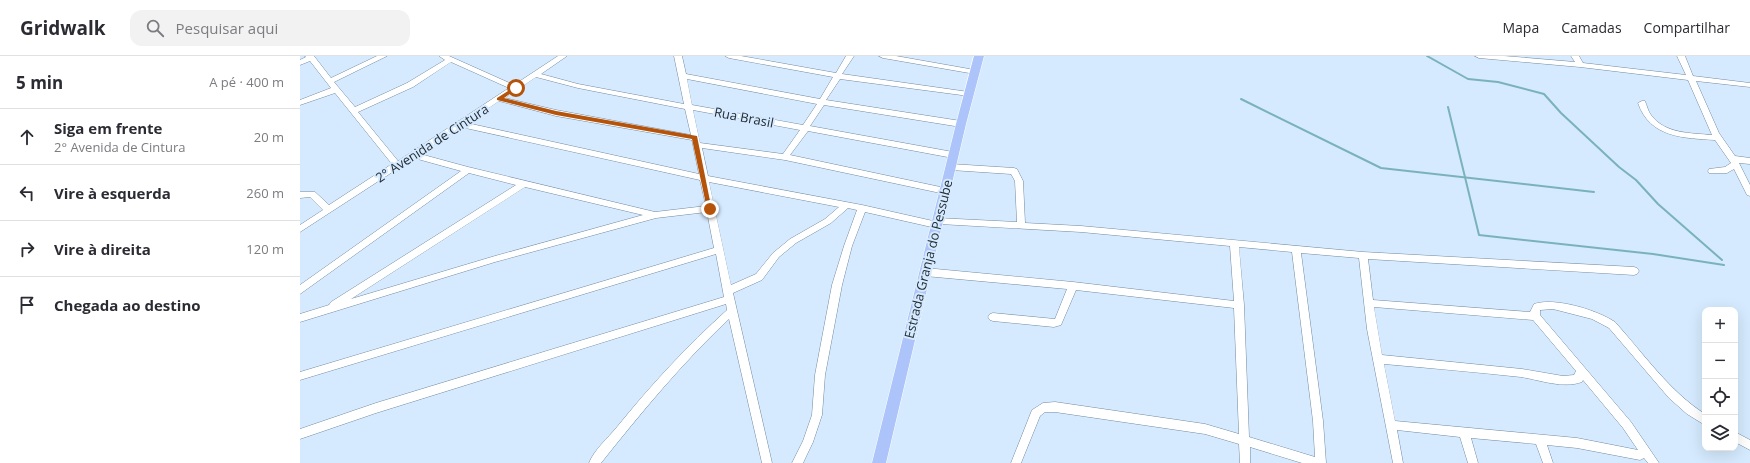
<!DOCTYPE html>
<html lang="pt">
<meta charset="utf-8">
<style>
body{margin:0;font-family:"Open Sans",sans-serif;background:#f2f2f3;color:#2b2b33}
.controls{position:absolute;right:12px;bottom:12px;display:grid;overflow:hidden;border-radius:8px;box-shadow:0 4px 16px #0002}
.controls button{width:36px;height:36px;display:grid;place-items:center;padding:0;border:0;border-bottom:1px solid #e1e1e2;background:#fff;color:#2b2b33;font:20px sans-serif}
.stop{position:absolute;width:12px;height:12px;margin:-9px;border:3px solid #b45309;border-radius:50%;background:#fff}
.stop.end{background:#b45309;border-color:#fff;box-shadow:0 1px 4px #0008}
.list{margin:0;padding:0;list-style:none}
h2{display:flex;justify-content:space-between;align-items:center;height:52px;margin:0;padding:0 16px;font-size:17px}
h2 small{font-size:13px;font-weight:400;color:#7c7c81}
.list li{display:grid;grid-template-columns:26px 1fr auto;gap:12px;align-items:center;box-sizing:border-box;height:56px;padding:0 16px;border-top:1px solid #e1e1e2}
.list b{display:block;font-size:15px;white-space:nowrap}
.list p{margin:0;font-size:13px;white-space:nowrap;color:#7c7c81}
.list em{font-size:13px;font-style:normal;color:#7c7c81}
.icon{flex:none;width:22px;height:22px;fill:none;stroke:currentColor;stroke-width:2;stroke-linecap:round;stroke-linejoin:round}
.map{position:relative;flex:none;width:1450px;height:407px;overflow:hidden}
header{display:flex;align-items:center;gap:24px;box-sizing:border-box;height:56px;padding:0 20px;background:#fff;border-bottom:1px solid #e1e1e2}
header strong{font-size:19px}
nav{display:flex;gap:22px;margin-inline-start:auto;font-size:14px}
.search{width:280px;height:36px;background:#f2f2f3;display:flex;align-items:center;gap:10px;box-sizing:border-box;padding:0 14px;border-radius:12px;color:#7c7c81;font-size:15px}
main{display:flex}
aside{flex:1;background:#fff}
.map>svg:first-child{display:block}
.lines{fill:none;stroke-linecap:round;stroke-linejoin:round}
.stream{stroke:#7ab2bc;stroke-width:2}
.minor-casing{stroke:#728aa0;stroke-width:1}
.major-casing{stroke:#fff;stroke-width:1}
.minor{fill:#fff;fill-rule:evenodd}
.major{fill:#acc4fa;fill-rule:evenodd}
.route{fill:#b45309}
.labels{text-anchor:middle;stroke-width:4;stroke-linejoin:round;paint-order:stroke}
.street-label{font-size:13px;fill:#222c35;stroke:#d5eafe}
</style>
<header>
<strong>Gridwalk</strong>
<div class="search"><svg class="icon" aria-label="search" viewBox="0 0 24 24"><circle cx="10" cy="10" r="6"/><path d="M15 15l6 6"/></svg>Pesquisar aqui</div>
<nav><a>Mapa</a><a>Camadas</a><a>Compartilhar</a></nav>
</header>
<main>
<aside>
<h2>5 min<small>A pé · 400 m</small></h2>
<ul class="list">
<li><svg class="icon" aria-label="ahead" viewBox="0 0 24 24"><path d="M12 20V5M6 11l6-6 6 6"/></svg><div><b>Siga em frente</b><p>2° Avenida de Cintura</p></div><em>20 m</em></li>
<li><svg class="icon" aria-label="left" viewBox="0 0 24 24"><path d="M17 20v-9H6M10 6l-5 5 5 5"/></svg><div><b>Vire à esquerda</b></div><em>260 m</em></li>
<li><svg class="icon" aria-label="right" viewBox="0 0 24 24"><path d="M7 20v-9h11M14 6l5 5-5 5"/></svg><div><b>Vire à direita</b></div><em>120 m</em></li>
<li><svg class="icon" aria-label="arrive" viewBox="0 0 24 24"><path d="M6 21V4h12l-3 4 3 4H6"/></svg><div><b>Chegada ao destino</b></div></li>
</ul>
</aside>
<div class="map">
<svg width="1450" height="407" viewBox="0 0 1450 407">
<rect width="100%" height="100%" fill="#d5eafe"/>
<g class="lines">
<g class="stream">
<polyline points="1127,0 1168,23 1198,26 1244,38 1261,57 1319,111 1336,124 1358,148 1422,204"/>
<polyline points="941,43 1081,112 1294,136"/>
<polyline points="1148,51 1179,179 1353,198 1424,209"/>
</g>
<g class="minor-casing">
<g id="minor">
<path d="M5 0H14L31 22 77 0H87L34 26 55 51 107 27 145 4 139 0H149L214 29 258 0H267L241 18 278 28 384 48 374 0H382L386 18 520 43 533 21 429 2 425 0H441L536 17 546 0H554L542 18 669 36 673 38 669 40 540 23 526 44 661 65 665 68 661 71 524 49 510 70 653 96 657 99 656 101 653 102 508 75 490 99 645 132 649 135 648 137 645 138 485 104 402 92 408 120 562 149 633 165 637 162 717 166 715 125 711 118 651 114 647 111 651 108 714 112 717 113 723 125 725 167 781 170 1063 196 1334 211 1337 212 1339 215 1337 218 1334 219 1068 203 1073 244 1230 256 1234 248C1255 241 1297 254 1315 266 1343 297 1370 336 1405 358V369L1387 358 1369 342 1309 272 1292 263 1253 253 1240 254V259L1331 366 1359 407H1348L1344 402 1340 404 1277 392 1247 389 1253 407H1243L1236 388 1171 382 1178 407H1168L1160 381 1097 374 1103 407H1093L1067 273 1059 202 1001 197 1023 365 1026 407H1002L950 391V407H940L939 388 905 378 755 356H745L740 360 721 407H711L732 354 743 347 755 346 905 368 939 378 934 252 776 234 761 269 754 271 693 265 690 264 688 261 690 258 693 257 755 263 767 233 625 220 622 219 620 216 622 213 625 212 773 226 934 245 930 190 781 176 640 168 639 171 636 172 565 156 552 190 542 229 525 319 522 359 513 386 503 407H492L503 385 512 359 515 319 532 229 544 190 557 154 548 152 531 167 496 187 479 201 462 224 433 237 472 407H462L429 263C382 307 341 357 301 407H289C294 394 308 382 317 371 351 329 387 290 427 254L426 248 76 357 0 383V373L76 347 424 241 416 198 0 324V316L414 192 407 156 356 162 195 206 0 266V258L29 249 31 246 216 129 169 117 0 238V229L161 115 114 102 0 176V169L23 154 10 141 0 142V136H15L29 149 92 108 35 37 0 49V44L31 32 10 5 0 9V4L6 1ZM151 6 209 32 98 105 58 56 113 31ZM236 21 278 32 385 53 391 79 256 54 205 42ZM387 23 517 48 503 69 392 49ZM199 45 256 60 392 84 399 118 167 67ZM393 54 500 74 483 98 400 87ZM161 71 400 124 406 150 355 156 168 111 120 98ZM409 126 539 151 525 163 490 183 473 197 456 218 431 229ZM225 131 343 159 195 200 51 243ZM939 191 992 196 1013 365 1015 401 949 381 944 249ZM1074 251 1233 264 1276 315 1274 319 1263 320 1222 313 1082 299ZM1084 308C1129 312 1175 316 1221 321 1240 324 1263 333 1282 326L1283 324 1323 372 1338 394 1277 382 1095 365Z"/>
<polygon points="579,0 596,0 675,14 679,16 675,18 583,2"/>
<path d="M1175 0H1204L1275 6 1271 0H1279L1283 7 1386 19 1377 0H1385L1393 20 1450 27V31L1396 25 1419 77 1435 100 1450 102V108L1439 107 1450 129V140L1447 139 1434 113 1427 117H1409L1408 115 1409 113 1425 111 1431 107 1415 84C1384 82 1350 82 1338 47L1342 45H1345C1347 50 1348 55 1351 59 1365 78 1391 77 1412 79L1388 24 1280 11 1179 2Z"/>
<polygon points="1435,376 1450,384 1450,394 1435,386"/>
</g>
</g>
<g class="major-casing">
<polygon id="major" points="674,0 684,0 666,68 586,407 572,407 656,68"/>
</g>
<use href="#minor" class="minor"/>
<use href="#major" class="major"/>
</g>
<polygon class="route" points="216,30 218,32 217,33 204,42 256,55 397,80 412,155 410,156 407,153 392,83 256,59 197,44 197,42"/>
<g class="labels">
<g class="street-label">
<text transform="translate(444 61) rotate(11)" y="5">Rua Brasil</text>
<text transform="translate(132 87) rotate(-33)" y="5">2° Avenida de Cintura</text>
<text transform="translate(628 203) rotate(-76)" y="5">Estrada Granja do Pessube</text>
</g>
</g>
</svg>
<div class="controls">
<button>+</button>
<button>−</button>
<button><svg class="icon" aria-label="locate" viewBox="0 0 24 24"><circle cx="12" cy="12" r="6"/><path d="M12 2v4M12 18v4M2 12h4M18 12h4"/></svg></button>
<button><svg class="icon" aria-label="layers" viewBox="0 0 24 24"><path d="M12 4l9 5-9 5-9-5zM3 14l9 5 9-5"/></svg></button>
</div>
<div class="stop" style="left:216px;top:32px"></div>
<div class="stop end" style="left:410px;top:153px"></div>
</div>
</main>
